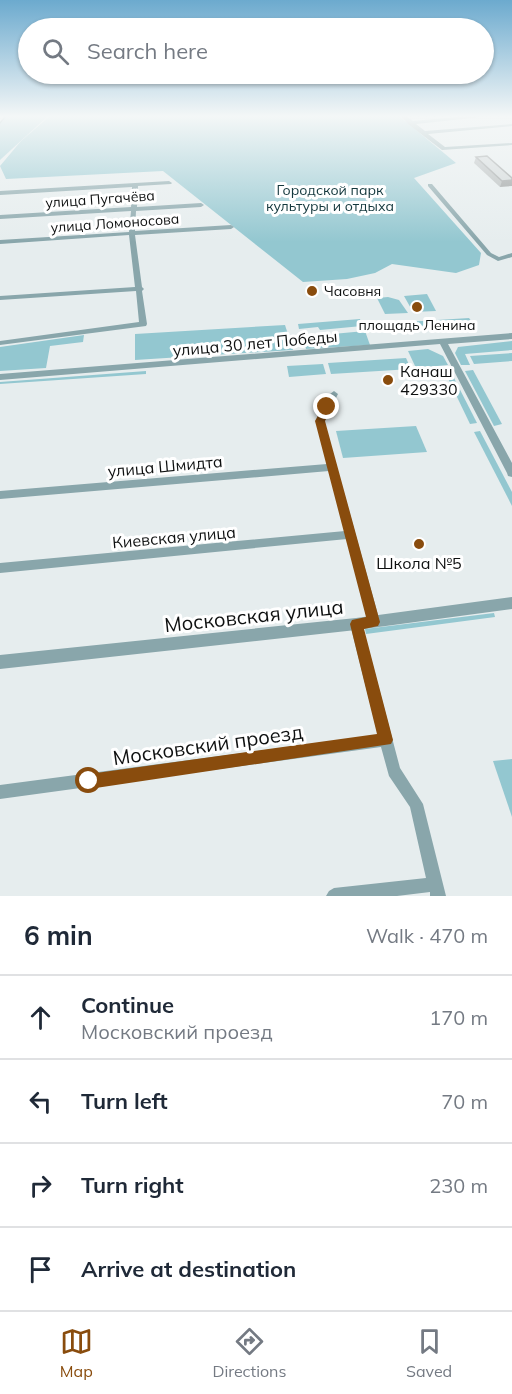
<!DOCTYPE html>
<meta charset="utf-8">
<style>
body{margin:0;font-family:Mulish,sans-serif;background:#f6f6f7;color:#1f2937}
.stop{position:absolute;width:18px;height:18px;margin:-14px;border:4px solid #894c0d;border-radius:50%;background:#fff}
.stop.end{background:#894c0d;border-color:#fff;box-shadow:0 2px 6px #0008}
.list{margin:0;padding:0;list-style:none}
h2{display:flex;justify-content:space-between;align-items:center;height:78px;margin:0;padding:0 24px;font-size:26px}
h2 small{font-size:20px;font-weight:400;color:#747a83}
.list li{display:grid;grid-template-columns:39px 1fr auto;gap:18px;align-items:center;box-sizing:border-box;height:84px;padding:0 24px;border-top:2px solid #e0e1e3}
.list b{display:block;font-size:22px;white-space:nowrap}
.list p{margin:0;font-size:20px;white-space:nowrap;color:#747a83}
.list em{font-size:20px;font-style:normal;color:#747a83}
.icon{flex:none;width:33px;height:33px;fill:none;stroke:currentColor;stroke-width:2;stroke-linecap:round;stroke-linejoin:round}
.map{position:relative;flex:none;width:512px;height:896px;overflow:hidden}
.search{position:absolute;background:#fff;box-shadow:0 2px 4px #0004;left:18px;right:18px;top:18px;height:66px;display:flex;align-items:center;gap:15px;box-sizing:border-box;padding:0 21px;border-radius:33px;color:#747a83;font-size:22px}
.sheet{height:414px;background:#fff}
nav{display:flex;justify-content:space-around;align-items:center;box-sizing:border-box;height:84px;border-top:2px solid #e0e1e3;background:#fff;font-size:16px;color:#747a83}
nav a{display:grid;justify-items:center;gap:3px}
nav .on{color:#894c0d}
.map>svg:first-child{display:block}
.green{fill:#93c7d0}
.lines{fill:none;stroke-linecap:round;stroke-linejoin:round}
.stream{stroke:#3e7179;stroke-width:1.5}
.minor{fill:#89a6ab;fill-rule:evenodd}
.tertiary{fill:#89a6ab;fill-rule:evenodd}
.wall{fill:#b0b5b6}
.shaded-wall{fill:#909494}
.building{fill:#cdd3d4;stroke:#909494;stroke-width:1.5}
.route{fill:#894c0d}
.poi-dot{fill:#894c0d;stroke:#fff;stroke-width:2}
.labels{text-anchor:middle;stroke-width:6;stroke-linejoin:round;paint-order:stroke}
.far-park-label{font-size:14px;fill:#14383d;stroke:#fff}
.far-street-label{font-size:14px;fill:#0e1010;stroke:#fff}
.far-poi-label{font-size:14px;fill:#0e1010;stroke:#fff;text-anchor:start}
.street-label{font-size:16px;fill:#0e1010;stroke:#fff}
.poi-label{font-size:16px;fill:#0e1010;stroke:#fff;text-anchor:start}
.near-street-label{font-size:20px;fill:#0e1010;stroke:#fff}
</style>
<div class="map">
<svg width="512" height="896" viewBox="0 0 512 896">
<rect width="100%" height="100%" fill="#e6edee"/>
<g class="green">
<polygon points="7,116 48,116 0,160 0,124"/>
<polygon points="50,116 399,116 456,163 414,178 481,253 479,265 456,273 392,264 375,273 347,279 303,282 163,171 6,179 0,166 21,141"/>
<polygon points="427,294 436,311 413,312 404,296"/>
<polygon points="388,297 399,300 408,313 385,314 377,298"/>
<polygon points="469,318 472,322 392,328 390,323"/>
<polygon points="360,319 362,326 320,330 318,327 299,329 298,324"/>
<polygon points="285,325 293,350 135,360 135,334"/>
<polygon points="365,331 370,345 306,349 303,340 322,338 322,335"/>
<polygon points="84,335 83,342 50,346 46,368 0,371 0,347"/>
<polygon points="512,341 512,350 465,354 470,365 461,365 455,353 458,347"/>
<polygon points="428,349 443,356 448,365 416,368 408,351"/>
<polygon points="512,353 512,361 474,364 470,356"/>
<polygon points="406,358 411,369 331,374 328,363"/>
<polygon points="323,364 326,374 289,377 287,366"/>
<polygon points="444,370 451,372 477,423 470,424"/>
<polygon points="473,370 502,424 494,426 465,371"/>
<polygon points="146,371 146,374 0,384 0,382"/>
<polygon points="416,426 427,452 343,458 336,431"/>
<polygon points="480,431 512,492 512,506 474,432"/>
<polygon points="494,613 495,617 366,634 365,629"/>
<polygon points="512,759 512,817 493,761"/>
</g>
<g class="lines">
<polyline class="stream" points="0,123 6,116"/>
<g class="minor">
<polygon points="401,116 406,116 413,121 468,116 490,116 416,124 425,131 512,124 512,126 428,134 445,147 512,143 512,145 442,150 408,124"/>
<polygon points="169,181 172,183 171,184 138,186 137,207 201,203 204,205 201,207 136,211 135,231 231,225 234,227 231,229 135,235 142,287 144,289 142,291 147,324 146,326 0,345 0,341 139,322 136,291 0,300 0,296 135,287 129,235 0,244 0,240 129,232 131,211 0,219 0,215 131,207 132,187 0,195 0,191"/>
<polygon points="428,184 432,184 491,253 499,257 512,253 512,257 498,261 487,255 428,186"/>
<polygon points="334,391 338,394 324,421 380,622 378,626 374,627 370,626 368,622 347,539 0,573 0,563 345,531 329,471 0,499 0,491 327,464 316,421 330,394"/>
<polygon points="356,619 360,620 362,624 400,768 423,804 446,896 430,896 430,892 397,896 326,896 329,891 334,888 426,878 410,807 389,776 381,747 0,799 0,785 378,735 350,624 352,620"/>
</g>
<g class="tertiary">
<polygon points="512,333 512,339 448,344 512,463 512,477 508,476 507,473 440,344 0,380 0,374"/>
<polygon points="512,597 512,609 356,630 0,669 0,655 356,618"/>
</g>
</g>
<polygon class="wall" points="476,157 512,178 500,187 474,163"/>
<polygon class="shaded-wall" points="512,180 512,186 500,187 502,181"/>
<polygon class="building" points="487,156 512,178 512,180 502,181 476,157"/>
<linearGradient id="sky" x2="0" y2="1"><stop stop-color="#6caace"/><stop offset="0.48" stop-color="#f4f7f7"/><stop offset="1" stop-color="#f4f7f7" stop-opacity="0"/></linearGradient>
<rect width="512" height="242" fill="url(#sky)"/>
<polygon class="route" points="327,404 332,407 325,421 380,622 378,626 364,629 393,740 391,744 89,789 83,787 81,781 83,776 89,774 377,734 350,624 352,620 366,617 315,421 324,405"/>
<g class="poi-dot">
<circle cx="312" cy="291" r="6"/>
<circle cx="417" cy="307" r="6"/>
<circle cx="388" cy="380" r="6"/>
<circle cx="419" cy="544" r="6"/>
</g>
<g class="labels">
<g class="far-park-label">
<text x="330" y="195">Городской парк<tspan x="330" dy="16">культуры и отдыха</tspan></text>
</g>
<g class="far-street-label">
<text transform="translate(100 199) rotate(-4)" y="5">улица Пугачёва</text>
<text transform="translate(115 223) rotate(-4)" y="5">улица Ломоносова</text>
</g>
<g class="far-poi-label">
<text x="324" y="296">Часовня</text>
<text x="417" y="330" text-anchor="middle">площадь Ленина</text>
</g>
<g class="street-label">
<text transform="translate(255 343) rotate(-5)" y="6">улица 30 лет Победы</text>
<text transform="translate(165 466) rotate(-5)" y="6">улица Шмидта</text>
<text transform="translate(174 537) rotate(-5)" y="6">Киевская улица</text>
</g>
<g class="poi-label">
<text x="400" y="377">Канаш<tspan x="400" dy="18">429330</tspan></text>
<text x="419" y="569" text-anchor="middle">Школа №5</text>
</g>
<g class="near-street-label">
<text transform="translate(254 616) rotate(-6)" y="7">Московская улица</text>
<text transform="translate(208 745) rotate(-8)" y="7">Московский проезд</text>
</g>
</g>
</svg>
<div class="stop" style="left:89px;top:781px"></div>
<div class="stop end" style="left:327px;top:407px"></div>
<div class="search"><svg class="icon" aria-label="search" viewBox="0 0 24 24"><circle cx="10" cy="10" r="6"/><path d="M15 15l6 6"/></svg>Search here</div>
</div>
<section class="sheet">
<h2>6 min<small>Walk · 470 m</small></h2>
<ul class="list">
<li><svg class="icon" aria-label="ahead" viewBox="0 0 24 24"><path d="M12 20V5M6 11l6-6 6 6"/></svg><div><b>Continue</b><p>Московский проезд</p></div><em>170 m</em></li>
<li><svg class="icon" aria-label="left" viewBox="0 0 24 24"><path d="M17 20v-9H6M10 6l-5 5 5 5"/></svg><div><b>Turn left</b></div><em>70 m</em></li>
<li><svg class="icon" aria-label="right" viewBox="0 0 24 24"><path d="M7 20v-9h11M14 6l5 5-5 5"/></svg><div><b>Turn right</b></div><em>230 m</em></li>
<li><svg class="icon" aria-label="arrive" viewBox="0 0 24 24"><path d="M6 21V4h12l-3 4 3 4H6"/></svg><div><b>Arrive at destination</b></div></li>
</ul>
</section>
<nav>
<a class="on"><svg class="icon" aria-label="map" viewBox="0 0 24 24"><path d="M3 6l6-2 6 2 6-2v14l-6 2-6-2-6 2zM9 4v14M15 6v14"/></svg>Map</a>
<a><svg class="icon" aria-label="directions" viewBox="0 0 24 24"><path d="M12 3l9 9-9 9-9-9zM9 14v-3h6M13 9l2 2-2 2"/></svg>Directions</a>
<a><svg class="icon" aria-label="saved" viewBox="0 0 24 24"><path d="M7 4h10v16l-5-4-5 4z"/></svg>Saved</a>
</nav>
